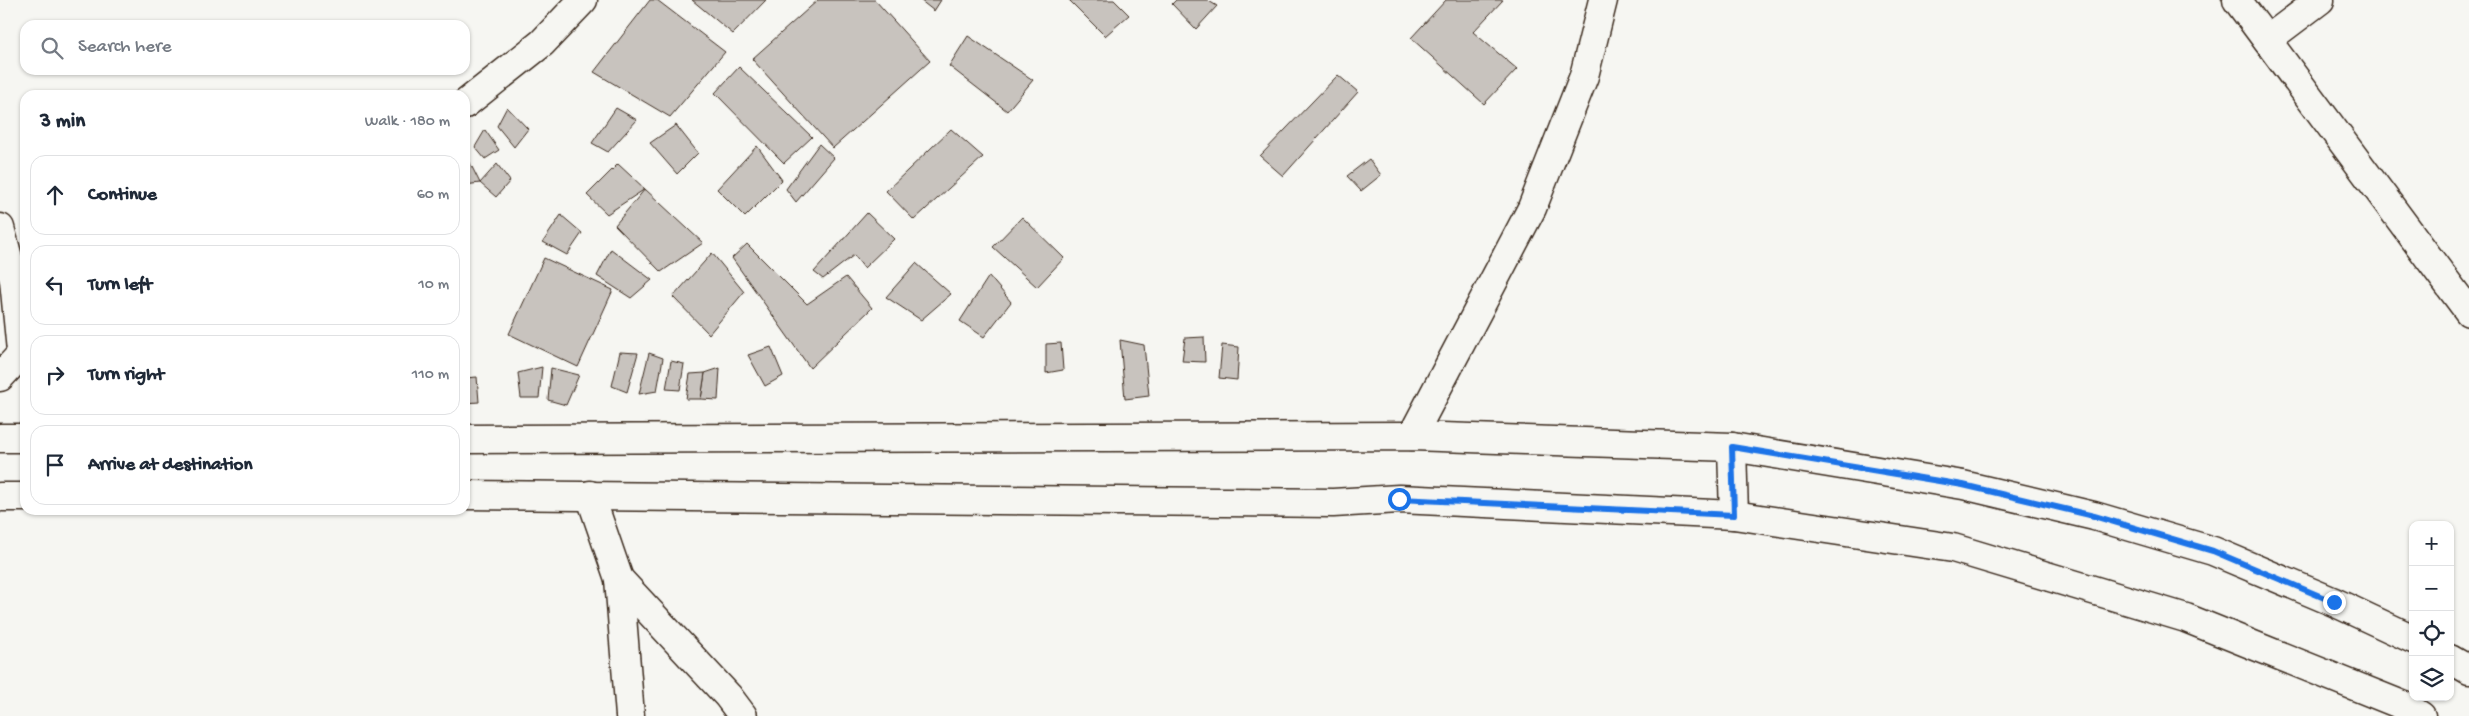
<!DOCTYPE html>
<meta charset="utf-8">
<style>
body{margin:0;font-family:"Gochi Hand",sans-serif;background:#f2f2f3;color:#1f2937}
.controls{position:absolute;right:15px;bottom:15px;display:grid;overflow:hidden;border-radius:10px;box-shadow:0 1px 4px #0004}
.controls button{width:45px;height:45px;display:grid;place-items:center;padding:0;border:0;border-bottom:1px solid #e0e1e3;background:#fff;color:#1f2937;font:25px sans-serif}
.stop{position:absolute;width:15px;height:15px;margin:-11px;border:4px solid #1a73e8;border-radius:50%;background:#fff}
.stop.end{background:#1a73e8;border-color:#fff;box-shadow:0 1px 5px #0008}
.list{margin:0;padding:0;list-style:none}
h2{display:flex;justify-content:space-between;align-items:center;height:65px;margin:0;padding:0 20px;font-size:21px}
h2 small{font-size:16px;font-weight:400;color:#747a83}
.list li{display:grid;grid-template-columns:32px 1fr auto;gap:15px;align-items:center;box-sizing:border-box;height:80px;margin:0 10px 10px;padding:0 10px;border:1px solid #e0e1e3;border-radius:15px}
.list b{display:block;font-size:19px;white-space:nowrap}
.list em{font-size:16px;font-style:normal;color:#747a83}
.icon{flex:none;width:28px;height:28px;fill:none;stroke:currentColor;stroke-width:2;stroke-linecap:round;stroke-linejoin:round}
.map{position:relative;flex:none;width:2469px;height:716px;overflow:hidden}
.search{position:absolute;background:#fff;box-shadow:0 1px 4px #0004;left:20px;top:20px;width:450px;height:55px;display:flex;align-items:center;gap:12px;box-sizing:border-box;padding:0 18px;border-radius:15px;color:#747a83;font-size:19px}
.panel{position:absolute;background:#fff;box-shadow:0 1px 4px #0004;left:20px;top:90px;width:450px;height:425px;border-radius:15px}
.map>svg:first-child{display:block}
.building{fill:#c8c3be;stroke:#3b2a1e}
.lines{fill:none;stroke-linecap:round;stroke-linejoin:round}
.street-casing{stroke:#3b2a1e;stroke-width:31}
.secondary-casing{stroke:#3b2a1e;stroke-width:31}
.street{stroke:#f6f6f2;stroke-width:28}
.secondary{stroke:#f6f6f2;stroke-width:28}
.route{stroke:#1a73e8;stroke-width:6}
</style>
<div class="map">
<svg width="2469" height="716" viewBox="0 0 2469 716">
<rect width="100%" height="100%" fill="#f6f6f2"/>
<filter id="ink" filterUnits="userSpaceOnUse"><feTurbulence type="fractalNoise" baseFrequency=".02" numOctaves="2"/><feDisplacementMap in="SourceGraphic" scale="10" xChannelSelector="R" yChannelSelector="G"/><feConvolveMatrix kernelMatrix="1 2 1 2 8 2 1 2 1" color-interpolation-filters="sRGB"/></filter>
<g filter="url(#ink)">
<g class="building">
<polygon points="650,0 657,0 725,52 670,117 594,72"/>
<polygon points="692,0 766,0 733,34"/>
<polygon points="818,0 875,0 930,61 833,148 752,59"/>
<polygon points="920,0 941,0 934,11"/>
<polygon points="1069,0 1114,0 1129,15 1105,36"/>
<polygon points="1176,0 1207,0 1217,6 1196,29 1172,4"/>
<polygon points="1446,0 1503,0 1473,32 1517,69 1484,104 1411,38"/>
<polygon points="968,36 1033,80 1007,111 949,66"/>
<polygon points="739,67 812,137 784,163 715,93"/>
<polygon points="1338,75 1358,92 1283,176 1260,156"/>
<polygon points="507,107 528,129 514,147 497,126"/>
<polygon points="616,108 637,120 608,152 592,143"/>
<polygon points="676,125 698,153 677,174 650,143"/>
<polygon points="951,129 983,157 914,220 886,191"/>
<polygon points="485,130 499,150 485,159 475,147"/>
<polygon points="819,144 834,158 796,202 786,189"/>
<polygon points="757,146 782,180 745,217 717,189"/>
<polygon points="1369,159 1381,175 1361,191 1347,176"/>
<polygon points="469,161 480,183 465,185 465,163"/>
<polygon points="497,164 510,181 496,197 480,183"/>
<polygon points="618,164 645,189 607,214 587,195"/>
<polygon points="645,189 703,243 661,272 615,225"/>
<polygon points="867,213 894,239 864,268 854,255 823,279 814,272"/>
<polygon points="561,215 582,233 567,255 543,242"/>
<polygon points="1022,217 1064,258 1037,287 993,247"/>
<polygon points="747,244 807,304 846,277 872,308 810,368 732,258"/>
<polygon points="611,249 652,280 631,298 597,276"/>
<polygon points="712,253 744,292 709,334 673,297"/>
<polygon points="544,258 613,290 578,367 509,334"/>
<polygon points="916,263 951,294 921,320 886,297"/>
<polygon points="989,276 1011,302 984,337 960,321"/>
<polygon points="1204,337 1205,362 1182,361 1185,338"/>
<polygon points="1120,340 1144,345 1149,396 1125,399"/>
<polygon points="1061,343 1063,370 1046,373 1046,344"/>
<polygon points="1222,345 1239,347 1237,380 1219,378"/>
<polygon points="771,347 783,376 765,386 748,355"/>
<polygon points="620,352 638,353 627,392 612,386"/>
<polygon points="649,353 663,358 657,391 639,394"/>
<polygon points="671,361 684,364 680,390 666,389"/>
<polygon points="542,367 539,398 521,398 518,373"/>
<polygon points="551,368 579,375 566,405 548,400"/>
<polygon points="720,368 718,400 701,399 705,373"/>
<polygon points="705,373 701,399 686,399 690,374"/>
<polygon points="477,377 479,402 465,403 465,378"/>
</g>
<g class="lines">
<g class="street-casing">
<g id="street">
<polyline points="2237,0 2469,312"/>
<polyline points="2267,40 2320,0"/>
<polyline points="465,104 542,43 583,0"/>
<polyline points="0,228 14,280 21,351"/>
<polyline points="0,377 25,350"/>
<polyline points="1412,436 1532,208 1584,76 1603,0"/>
<polyline points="590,495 619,579 630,716"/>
<polyline points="619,579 728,696 743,716"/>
</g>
</g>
<g class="secondary-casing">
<g id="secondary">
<polyline points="0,438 25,438"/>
<polyline points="465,439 1412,436 1732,447 1963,485 2094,516 2213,551 2334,602 2413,639"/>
<polyline points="1732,447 1734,515"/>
<polyline points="465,495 1333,503 1399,499 1734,515 1953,548 2186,618 2407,707 2421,716"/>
<polyline points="0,497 25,497"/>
<polyline points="2450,659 2469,670"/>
</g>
</g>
<use href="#street" class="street"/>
<use href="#secondary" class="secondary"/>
</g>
</g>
<g class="lines" filter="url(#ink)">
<polyline class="route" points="1399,499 1734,515 1732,447 1963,485 2094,516 2213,551 2334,602"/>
</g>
</svg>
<div class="controls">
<button>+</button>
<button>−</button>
<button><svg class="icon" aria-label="locate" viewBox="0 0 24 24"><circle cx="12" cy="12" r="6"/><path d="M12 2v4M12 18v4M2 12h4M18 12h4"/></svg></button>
<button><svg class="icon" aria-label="layers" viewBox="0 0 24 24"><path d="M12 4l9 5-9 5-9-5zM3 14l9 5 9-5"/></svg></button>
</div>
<div class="stop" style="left:1399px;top:499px"></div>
<div class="stop end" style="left:2334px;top:602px"></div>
<div class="search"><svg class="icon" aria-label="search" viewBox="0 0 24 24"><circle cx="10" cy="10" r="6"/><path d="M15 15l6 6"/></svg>Search here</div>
<section class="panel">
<h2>3 min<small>Walk · 180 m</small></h2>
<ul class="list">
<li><svg class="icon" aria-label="ahead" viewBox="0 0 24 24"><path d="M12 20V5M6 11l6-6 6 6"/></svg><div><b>Continue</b></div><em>60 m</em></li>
<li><svg class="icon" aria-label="left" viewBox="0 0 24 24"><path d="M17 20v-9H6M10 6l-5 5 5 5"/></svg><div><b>Turn left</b></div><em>10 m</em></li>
<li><svg class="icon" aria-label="right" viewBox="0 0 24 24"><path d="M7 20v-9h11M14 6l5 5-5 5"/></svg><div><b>Turn right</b></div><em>110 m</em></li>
<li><svg class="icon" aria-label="arrive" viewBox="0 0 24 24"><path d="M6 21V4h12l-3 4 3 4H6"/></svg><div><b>Arrive at destination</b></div></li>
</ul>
</section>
</div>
